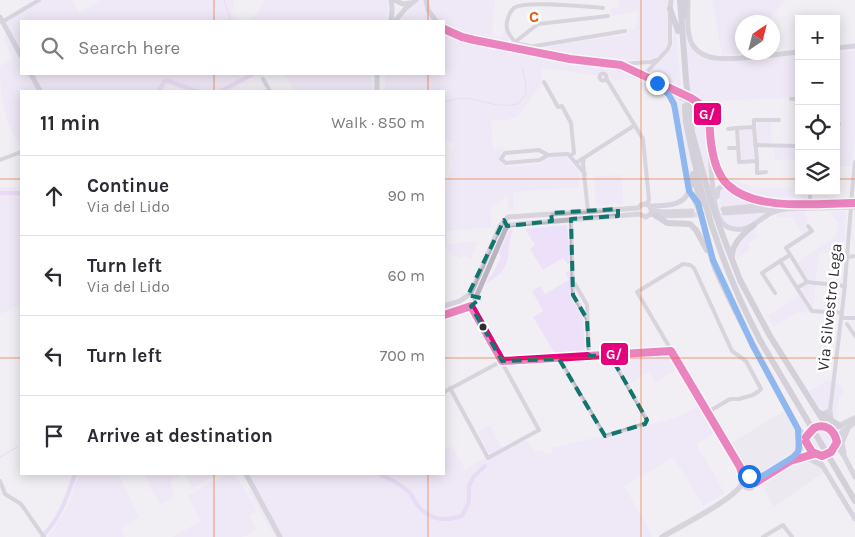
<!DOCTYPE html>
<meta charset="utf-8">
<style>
body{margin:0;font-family:Karla,sans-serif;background:#f2f2f3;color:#2b2b33}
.controls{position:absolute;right:15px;top:15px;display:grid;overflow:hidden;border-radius:0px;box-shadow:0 2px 12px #0003}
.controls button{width:45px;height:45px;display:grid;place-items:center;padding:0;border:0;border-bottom:1px solid #e1e1e2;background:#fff;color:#2b2b33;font:25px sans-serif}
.compass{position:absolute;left:735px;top:15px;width:45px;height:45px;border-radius:50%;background:#fff;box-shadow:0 2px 12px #0003;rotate:35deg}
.stop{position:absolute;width:15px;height:15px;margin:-11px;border:4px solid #1a73e8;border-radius:50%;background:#fff}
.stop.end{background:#1a73e8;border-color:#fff;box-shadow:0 1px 5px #0008}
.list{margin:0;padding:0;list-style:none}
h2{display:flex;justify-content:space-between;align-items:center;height:65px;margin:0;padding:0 20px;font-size:21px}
h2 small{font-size:16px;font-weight:400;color:#7c7c81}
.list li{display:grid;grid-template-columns:32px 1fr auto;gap:15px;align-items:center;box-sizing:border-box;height:80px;padding:0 20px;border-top:1px solid #e1e1e2}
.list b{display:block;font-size:19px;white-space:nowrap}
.list p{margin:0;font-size:16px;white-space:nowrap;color:#7c7c81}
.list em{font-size:16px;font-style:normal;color:#7c7c81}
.icon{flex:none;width:28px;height:28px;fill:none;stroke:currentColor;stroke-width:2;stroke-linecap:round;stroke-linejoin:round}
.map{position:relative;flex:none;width:855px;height:537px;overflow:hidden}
.search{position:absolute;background:#fff;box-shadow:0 2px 12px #0003;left:20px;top:20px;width:425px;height:55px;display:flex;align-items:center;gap:12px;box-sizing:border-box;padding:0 18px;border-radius:0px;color:#7c7c81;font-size:19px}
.panel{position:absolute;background:#fff;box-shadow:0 2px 12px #0003;left:20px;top:90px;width:425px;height:385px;border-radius:0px}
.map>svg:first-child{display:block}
.built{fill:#e8e2ee}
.green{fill:#ede1f9}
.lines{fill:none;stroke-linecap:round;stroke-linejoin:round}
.stream{stroke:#ddc4f5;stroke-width:1}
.canal{stroke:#ddc4f5;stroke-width:4}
.tertiary-tunnel{stroke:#cac8cd;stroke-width:5;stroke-dasharray:5 2.5;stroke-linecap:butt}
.minor{stroke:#bab3c0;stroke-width:4}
.tertiary{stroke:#bab3c0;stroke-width:5}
.secondary{stroke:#b9b3bf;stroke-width:5.5}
.primary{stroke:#b1aab8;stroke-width:6}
.primary-bridge{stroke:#b1aab8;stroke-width:6}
.bus-1-casing{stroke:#fff;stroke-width:11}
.bus-1{stroke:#e5007d;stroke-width:8}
.route{stroke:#1a73e8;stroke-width:6}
.marked{fill:none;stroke:#0f766e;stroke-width:4;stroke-dasharray:10 6;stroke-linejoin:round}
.grid{fill:none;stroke:#e8590c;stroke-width:1;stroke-opacity:0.55}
.bus-dot{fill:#2f2d31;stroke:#fff;stroke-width:2}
.labels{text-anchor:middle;stroke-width:5;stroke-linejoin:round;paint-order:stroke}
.street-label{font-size:16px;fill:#2f2d31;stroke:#fff}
.grid-label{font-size:16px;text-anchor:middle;font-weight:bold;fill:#e8590c;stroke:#fff;stroke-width:5;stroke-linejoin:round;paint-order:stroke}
.line-badge{stroke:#fff;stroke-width:2}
.badge-label{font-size:14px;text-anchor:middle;font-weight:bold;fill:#fff}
</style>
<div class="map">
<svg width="855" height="537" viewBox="0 0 855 537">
<rect width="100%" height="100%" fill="#f1eff4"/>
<polygon class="built" points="789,408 809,446 827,470 774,507 762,486 752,479 731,443"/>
<g class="green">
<path d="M43 0H72L79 13 101 0H233L234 5 231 12 238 21H21V74H269L260 78 256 75 230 91H190L169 85 161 91H21V144C3 126 0 90 0 66L13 59 4 38 9 31 6 23V21Z"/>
<polygon points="266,0 387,0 388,9 385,21 245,21 256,15"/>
<polygon points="421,0 424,0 426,9 433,21 399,21 409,9"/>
<path d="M427 0H495L492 36 502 37 504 28 509 42C494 43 457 34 444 24V21H440L432 12Z"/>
<path d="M619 0H669C669 14 674 37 665 49 662 53 658 57 653 58 638 63 559 57 546 49L554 45 625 35 628 33 629 30H635L639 11 611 16 610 10 613 8H617Z"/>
<polygon points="712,0 784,0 768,22 742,22 742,52 755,53 722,55"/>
<polygon points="686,5 689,39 708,59 799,53 799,75 795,75 795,98 727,100 707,103 690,95 684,29"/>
<polygon points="676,30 681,89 650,73 672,47 674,31"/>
<polygon points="444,31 460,39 576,62 611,66 621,68 656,83 655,86 634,78 613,81 606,71 595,75 542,68 542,83 519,116 506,120 491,119 493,149 507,148 501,153 499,160 502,164 509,167 541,164 552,156 565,155 579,173 579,187 513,192 514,211 509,208 507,196 490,208 492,227 446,231 447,244 477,241 471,259 463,255 460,259 448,251 449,248 444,246 444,181 447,182 454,161 450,159 455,143 444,141 444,91 383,91 385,89 385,74 444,74"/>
<polygon points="836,49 842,52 855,51 855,137 852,166 836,166 836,126 840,126 840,99 838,89 838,75 836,75"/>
<polygon points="285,74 371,74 372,91 295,91"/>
<polygon points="670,92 682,100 686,136 692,175 690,184 678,107"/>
<polygon points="691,103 702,110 705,118 712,193 695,129"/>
<polygon points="771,122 772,143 758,143 757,123"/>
<polygon points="753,129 755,159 741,159 740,130"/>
<polygon points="799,147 799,159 775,160 774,148"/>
<path d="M723 172 735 181 757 188 799 189V191H806V197C773 198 745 202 723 172Z"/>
<polygon points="622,175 623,204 596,205 594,176"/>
<polygon points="726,186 769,203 721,206 720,191"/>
<rect x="0" y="187" width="21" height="10"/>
<polygon points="0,198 21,198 21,305 0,314"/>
<path d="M771 211C760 218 730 241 722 216Z"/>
<polygon points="846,211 843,255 819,252 816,280 808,279 798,262 836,236 839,224 829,212"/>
<polygon points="783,212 804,212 809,222 804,225 808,231 803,235 792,217 777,218 776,215"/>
<polygon points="567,225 570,263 568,265 563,258 543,270 530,249 535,245 525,229"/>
<path d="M510 229 513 230C503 257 517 265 486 284L489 277 492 275 501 257 499 253Z"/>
<path d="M754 230 758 237 748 244 751 248 737 260C734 246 743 238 754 230Z"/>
<polygon points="571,270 571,298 583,317 585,352 555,354 533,317 543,311 532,291 540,286 545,294 569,280 565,273"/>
<polygon points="807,284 816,284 813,307 801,288"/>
<polygon points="799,295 810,312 809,313 797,312 774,326 767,316"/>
<polygon points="669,356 677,370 655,382 649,372 630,383 616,358"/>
<path d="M828 380 838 383 844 389 842 396 839 398 836 419 834 418 832 412C819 412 815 400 809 391Z"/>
<polygon points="698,406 715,433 696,444 725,493 703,506 689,481 673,458 624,486 653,536 651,537 275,537 249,492 255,485 248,474 444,474 444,450 452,446 465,469 490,455 478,432 490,425 504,452 526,440 536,452 544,450 545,455 553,453 552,448 602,436 607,437 680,416"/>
<circle cx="821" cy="441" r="11"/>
<polygon points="79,474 118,474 139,516 121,529 125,537 49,537 66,510"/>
<polygon points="144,474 183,474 170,481 174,493 173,498 160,505"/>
<polygon points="184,474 216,474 192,489"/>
<polygon points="227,474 234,474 256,508 256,511 249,516 257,530 242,537 172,537 201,521 187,496"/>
</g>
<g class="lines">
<g class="stream">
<polyline points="224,0 231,21"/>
<path d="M444 102C453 100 462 97 471 99 491 102 496 108 518 104L526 93 525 79 522 67"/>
<polyline points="0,457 17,447"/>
</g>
<g class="canal">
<polyline points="158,91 164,82 168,81 197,91"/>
<polyline points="221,91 253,74"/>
<polyline points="0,193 21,193"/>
<path d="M379 474C390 479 401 484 410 493 414 498 416 505 421 509 433 521 447 521 462 516L469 502V486L474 476 485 466"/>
<path d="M42 537C61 516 66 500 75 474"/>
</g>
<polyline class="tertiary-tunnel" points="692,215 712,214"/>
<g class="minor">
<path d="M603 8C587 7 525 0 514 8 511 10 509 15 508 18 504 28 509 35 515 42L538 24 608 16"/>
<polyline points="2,22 39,0"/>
<polyline points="514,43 535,47"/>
<polyline points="535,46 625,31"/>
<polyline points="620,64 650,62 657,60"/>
<circle cx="603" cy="77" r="3.5"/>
<polyline points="644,75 668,49 670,44 670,15"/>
<polyline points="606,78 643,139 649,200 647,204"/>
<polyline points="263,79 270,91"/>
<polyline points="544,82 558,107 562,106 571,123 574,153 570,156"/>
<polyline points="791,99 799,99"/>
<polyline points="836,124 839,124"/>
<polygon points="754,127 757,161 739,162 737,128"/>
<polyline points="754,127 754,120 779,120"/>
<polyline points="728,129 737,128"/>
<polyline points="755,145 799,146"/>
<polyline points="729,148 738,148"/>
<polyline points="548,155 540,160 506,163 501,159 505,153 539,150 548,155 568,154 585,174"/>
<polyline points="584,158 583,164 588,211"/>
<polyline points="0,160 21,152"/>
<polyline points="757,161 757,173 766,172"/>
<polyline points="576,163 635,125"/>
<polyline points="810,203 810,191"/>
<polyline points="851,203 855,162"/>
<polyline points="571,219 573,295 587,319"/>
<polyline points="790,255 780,261 797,288 807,282 786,248 812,231 808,226"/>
<polyline points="847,257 855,256"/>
<polyline points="807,282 845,286"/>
<polyline points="575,284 587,305 589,356"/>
<polyline points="797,288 812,311 842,313"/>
<polyline points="775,293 762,273 780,261"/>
<polyline points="841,318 855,318"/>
<polyline points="847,324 855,336"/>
<polyline points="559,359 605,436 645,424 647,420 610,355"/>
<polyline points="450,388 488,458 539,430 471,306"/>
<polyline points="444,392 502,361 671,351"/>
<polyline points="830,411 844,294 851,207"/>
<polyline points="708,412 730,399 739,399 753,395 759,391 761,389 746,361 732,351 694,268 690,265 683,264 637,292 740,467 744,479"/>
<polyline points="741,469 749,476"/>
<polyline points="0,481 5,494 21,504 44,537"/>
<polyline points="763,537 783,525 792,537"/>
</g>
<g class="tertiary">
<polyline points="394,0 403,4 410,3"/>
<polyline points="426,0 428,10 436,21"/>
<path d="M688 2C688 15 686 32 692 44 696 51 703 55 710 57 729 62 777 54 799 52"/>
<polyline points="670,9 671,0"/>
<polyline points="0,17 21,56"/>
<polyline points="391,21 392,9 391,0"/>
<polyline points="395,21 406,8 416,0"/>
<polyline points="444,29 462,37 474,40 573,59 617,64 638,72 694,100 704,107 709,113 714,162 724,181 728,186 740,193 756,200 779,204"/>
<polyline points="836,48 855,46"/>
<polyline points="31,74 40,91"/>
<polyline points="377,74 377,91"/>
<polyline points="662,87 686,100"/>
<polyline points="700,108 706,116 707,132"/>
<path d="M710 155C712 172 712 208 721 221 726 229 738 231 746 228 754 226 759 220 766 216 771 212 778 211 784 209"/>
<polyline points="717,197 718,189 724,185 728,186"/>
<path d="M650 206C665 205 683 207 689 191L676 111 671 99 665 90"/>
<polyline points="723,209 779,204 855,203"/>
<polyline points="724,213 784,209 855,207"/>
<polyline points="444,306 460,301 471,293 500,226 508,217 638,208 641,205 645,204 650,206 651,210 664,212 692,211"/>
<polyline points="444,315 473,304 506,228 509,225 639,214 646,217 650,214 661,216 692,215"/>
<polyline points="822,414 830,411 831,421"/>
<polyline points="836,445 844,456 855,477"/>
<polyline points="844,453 842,443 848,428"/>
<polyline points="816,455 855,519"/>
<polyline points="804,456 821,465"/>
<polyline points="246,474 280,537"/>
</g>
<g class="secondary">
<circle cx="821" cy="440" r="16"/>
<polyline points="837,427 855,418"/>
<polyline points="837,439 840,434 855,422"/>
<polyline points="798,451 798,429"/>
<polyline points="792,460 814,454"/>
<circle cx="749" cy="482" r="6"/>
<polyline points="755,483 793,457 806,442"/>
<path d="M662 537C680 526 736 499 743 482"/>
</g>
<g class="primary">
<polyline points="680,0 686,80"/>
<polyline points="670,9 678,31"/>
<polyline points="683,17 686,0"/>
<path d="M686 122C700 199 724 273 761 342"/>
<polyline points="692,132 711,202 723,236 740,280 770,336 826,425"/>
<path d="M693 174 689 191C706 213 705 244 716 270 740 324 770 376 798 429L806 437"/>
<polyline points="694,178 701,204"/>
<polyline points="655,215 667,223 690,224 696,230 707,250"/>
<path d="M732 258C731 244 744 233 754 225"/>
<polyline points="820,413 840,426"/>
</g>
<g class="primary-bridge">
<polyline points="686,80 692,132"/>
<polyline points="685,106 686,122"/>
<polyline points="761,342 855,501"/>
</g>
<g class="bus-1-casing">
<g id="bus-1">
<path d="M444 29 462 37 474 40 570 59 621 65 691 98C714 111 708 120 711 143 713 158 717 175 728 185 756 212 819 203 855 203"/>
<polyline points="444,315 471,306 502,361 671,351 740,467 744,479"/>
<path d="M806 437 814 428C826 423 834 430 837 442L831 452 822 456 812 452 806 442"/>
<polyline points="755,483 790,461 814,454"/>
</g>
</g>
<use href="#bus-1" class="bus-1"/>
</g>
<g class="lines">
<polyline class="route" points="657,83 669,95 674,104 689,191 698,203 713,260 753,346 798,429 799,446 798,452 793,457 764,475 756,478 749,476"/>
</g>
<path d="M0 0H855V537H0ZM618 209V216L571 219 573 295 587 319 589 356 610 355 647 420 645 424 605 436 559 359 502 361 471 306 481 298 468 295 504 220 507 226 552 221 551 213Z" fill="#f1eff4" fill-opacity=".55" fill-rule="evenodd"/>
<path class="marked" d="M618 209V216L571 219 573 295 587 319 589 356 610 355 647 420 645 424 605 436 559 359 502 361 471 306 481 298 468 295 504 220 507 226 552 221 551 213Z"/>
<path class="grid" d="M214 0V21M428 0V21M641 0V537M214 74V91M428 74V91M0 179H21M444 179H799M836 179H855M0 358H21M444 358H855M214 474V537M428 474V537"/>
<circle class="bus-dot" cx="483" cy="327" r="4.5"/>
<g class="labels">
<g class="street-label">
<text transform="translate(829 307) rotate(-84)" y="6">Via Silvestro Lega</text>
</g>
</g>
<g class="grid-label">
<text x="534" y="22">C</text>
</g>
<g class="line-badge">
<rect x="693" y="102" width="29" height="24" rx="5" fill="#e5007d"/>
<rect x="600" y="342" width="29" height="24" rx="5" fill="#e5007d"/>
</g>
<g class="badge-label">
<text x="707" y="119">G/</text>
<text x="614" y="359">G/</text>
</g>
</svg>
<div class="controls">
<button>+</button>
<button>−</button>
<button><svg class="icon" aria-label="locate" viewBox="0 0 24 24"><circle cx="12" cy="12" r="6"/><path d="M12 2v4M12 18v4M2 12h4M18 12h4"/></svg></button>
<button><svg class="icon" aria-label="layers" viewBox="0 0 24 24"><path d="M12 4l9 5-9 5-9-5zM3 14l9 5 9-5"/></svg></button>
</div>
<svg class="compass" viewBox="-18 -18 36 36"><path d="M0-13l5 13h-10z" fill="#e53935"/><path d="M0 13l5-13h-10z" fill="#7c7c81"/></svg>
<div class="stop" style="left:749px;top:476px"></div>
<div class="stop end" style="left:657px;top:83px"></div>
<div class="search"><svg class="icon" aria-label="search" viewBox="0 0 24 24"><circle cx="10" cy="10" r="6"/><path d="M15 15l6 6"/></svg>Search here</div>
<section class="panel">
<h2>11 min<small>Walk · 850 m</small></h2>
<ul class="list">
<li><svg class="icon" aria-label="ahead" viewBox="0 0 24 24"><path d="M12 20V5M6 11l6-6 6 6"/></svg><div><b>Continue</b><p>Via del Lido</p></div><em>90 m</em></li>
<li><svg class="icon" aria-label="left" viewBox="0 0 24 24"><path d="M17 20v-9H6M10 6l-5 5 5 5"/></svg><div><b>Turn left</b><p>Via del Lido</p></div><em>60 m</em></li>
<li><svg class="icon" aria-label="left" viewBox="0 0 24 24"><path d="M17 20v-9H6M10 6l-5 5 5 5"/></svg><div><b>Turn left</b></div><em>700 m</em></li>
<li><svg class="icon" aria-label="arrive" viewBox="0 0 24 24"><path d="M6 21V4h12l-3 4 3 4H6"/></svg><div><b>Arrive at destination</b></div></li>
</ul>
</section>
</div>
